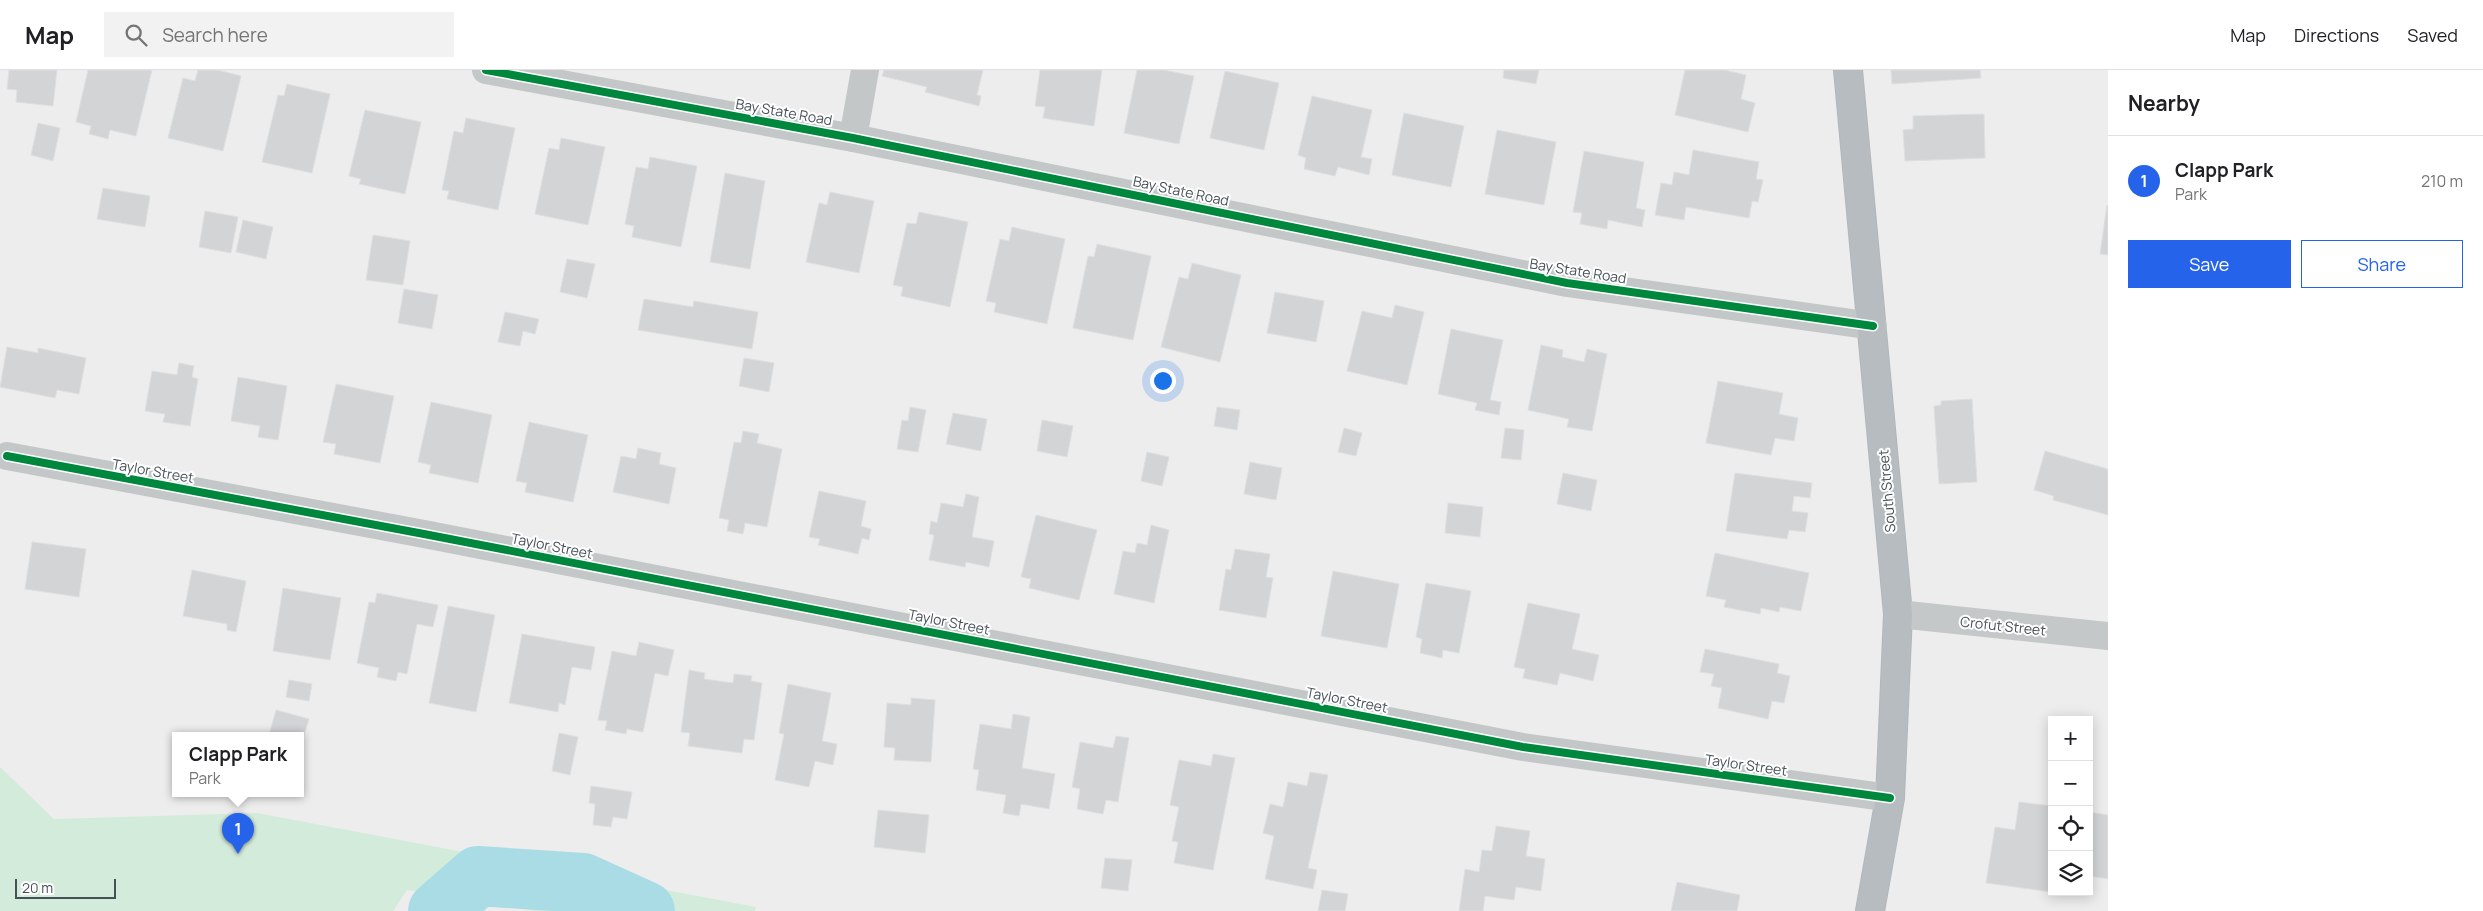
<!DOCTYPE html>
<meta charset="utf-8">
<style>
body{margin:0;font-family:Manrope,sans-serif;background:#f2f2f2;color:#202124}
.controls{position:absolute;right:15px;bottom:15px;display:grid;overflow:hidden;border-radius:0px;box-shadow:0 2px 12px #0003}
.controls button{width:45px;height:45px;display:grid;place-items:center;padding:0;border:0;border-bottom:1px solid #e0e0e0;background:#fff;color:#202124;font:25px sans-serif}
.scale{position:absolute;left:15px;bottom:12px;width:101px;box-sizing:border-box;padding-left:5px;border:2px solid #465057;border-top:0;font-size:14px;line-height:18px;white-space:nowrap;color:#465057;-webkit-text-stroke:4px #fff;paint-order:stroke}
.you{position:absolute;left:1162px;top:310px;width:18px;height:18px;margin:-12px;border:4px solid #fff;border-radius:50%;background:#1a73e8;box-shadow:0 0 0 8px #1a73e833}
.badge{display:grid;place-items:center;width:32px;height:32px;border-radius:50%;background:#2563eb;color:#fff;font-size:16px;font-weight:700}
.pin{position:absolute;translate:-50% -41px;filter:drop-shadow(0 1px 2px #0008)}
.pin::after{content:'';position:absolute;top:26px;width:18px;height:15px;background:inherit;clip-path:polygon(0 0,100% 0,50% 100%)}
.popup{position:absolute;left:172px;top:662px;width:132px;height:65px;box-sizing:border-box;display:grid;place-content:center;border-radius:0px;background:#fff;filter:drop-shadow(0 1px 4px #0005);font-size:16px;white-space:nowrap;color:#757577}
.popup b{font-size:19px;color:#202124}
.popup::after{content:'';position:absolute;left:50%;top:100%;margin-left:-10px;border:10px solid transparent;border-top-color:#fff}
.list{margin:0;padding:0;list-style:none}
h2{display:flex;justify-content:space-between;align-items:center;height:65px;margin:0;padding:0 20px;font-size:21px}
h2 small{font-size:16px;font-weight:400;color:#757577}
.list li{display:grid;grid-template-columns:32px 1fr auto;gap:15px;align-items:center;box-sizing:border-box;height:90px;padding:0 20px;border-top:1px solid #e0e0e0}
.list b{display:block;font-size:19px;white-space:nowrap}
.list p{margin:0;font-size:16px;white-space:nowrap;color:#757577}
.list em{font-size:16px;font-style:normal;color:#757577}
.actions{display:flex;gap:10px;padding:15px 20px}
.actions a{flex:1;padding:11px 0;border:1px solid #2563eb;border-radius:0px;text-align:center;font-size:18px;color:#2563eb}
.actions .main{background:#2563eb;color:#fff}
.icon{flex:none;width:28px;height:28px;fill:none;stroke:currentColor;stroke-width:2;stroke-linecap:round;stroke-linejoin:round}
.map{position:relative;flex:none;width:2108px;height:841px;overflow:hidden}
header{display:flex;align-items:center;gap:30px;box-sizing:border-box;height:70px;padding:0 25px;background:#fff;border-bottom:1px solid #e0e0e0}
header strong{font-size:24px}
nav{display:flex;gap:28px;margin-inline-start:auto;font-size:18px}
.search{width:350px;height:45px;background:#f2f2f2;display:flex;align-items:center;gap:12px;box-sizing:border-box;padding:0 18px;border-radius:0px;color:#757577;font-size:19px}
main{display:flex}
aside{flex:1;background:#fff}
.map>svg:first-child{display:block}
.green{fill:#d3ebdb}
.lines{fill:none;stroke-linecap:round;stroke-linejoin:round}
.river{stroke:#aadce5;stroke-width:60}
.building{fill:#d3d4d6;stroke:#dedfe0}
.highway-casing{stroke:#b2b7bc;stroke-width:30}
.street{stroke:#c4c7c8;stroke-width:28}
.secondary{stroke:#c5c8c9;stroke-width:28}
.highway{stroke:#b7bcc0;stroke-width:28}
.cycleway-casing{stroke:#fff;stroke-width:11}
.cycleway{stroke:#00873e;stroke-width:8}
.labels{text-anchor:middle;stroke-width:4;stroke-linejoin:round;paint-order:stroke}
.street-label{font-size:14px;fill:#465057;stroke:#fff}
</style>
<header>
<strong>Map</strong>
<div class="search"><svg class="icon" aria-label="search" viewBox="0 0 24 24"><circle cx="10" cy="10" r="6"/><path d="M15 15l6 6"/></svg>Search here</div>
<nav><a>Map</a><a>Directions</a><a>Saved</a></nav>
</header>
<main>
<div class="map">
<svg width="2108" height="841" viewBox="0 0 2108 841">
<rect width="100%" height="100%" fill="#ededed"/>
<polygon class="green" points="0,697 54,749 257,743 756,837 755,841 534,841 407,820 393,841 0,841"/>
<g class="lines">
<polyline class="river" points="438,841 478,806 583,813 645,841"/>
</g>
<g class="building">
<polygon points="9,0 57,0 53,36 16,32 17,20 7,19"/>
<polygon points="88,0 152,0 136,66 110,60 108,69 89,64 91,56 76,52"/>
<polygon points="198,0 218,0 241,6 223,81 168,68 183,8 195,11"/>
<polygon points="884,0 983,0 977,25 981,26 979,36 925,22 927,17 882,6"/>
<polygon points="1040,0 1102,0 1094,56 1043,48 1045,37 1035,36"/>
<polygon points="1137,0 1164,0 1194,6 1179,74 1124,63"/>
<polygon points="1504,0 1539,0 1536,14 1503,8"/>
<polygon points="1685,0 1725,0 1746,5 1741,29 1755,33 1748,62 1675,45"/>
<polygon points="1891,0 1980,0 1981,8 1892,14"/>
<polygon points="1225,1 1279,13 1264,80 1210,68"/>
<polygon points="287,14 330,24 312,103 262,92 278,25 284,26"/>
<polygon points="1312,26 1372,40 1361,87 1372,89 1369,105 1338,97 1335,106 1304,99 1306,88 1298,85"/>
<polygon points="365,40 421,52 405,124 359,114 361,109 349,106"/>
<polygon points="1404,43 1464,56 1451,117 1392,105"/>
<polygon points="1984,44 1985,88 1905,91 1903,60 1913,59 1913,46"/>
<polygon points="466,48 515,58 498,140 447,129 449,121 442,120 454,61 463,63"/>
<polygon points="38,53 60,58 53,91 31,85"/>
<polygon points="1497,60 1556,72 1544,135 1485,124"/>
<polygon points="561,68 605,77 588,155 535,144 549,78 559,80"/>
<polygon points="1693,80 1759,92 1756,109 1763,110 1758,132 1752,131 1749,148 1686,137 1684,150 1655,145 1661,113 1672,115 1674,102 1689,105"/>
<polygon points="1584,81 1644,92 1636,138 1645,140 1642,157 1608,150 1607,159 1580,154 1582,143 1573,142"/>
<polygon points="650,87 697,96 681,177 632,167 634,156 625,154 636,97 648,99"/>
<polygon points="725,103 765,111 750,199 710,192"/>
<polygon points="103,118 150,126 145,157 97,149"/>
<polygon points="830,122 874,131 859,203 806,192 819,133 827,135"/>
<polygon points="2107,135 2108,136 2108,185 2100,184"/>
<polygon points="205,141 238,147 231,183 199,177"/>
<polygon points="919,142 968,152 950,237 901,226 903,217 893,215 907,153 916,154"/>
<polygon points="243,150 273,157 266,189 236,182"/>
<polygon points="1012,157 1065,169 1047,254 994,242 996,233 986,231 1000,169 1009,171"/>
<polygon points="373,165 410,171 403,215 366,210"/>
<polygon points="1097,174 1151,186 1133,270 1073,258 1088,186 1094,187"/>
<polygon points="567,189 595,194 587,228 560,222"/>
<polygon points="1192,193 1241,205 1220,292 1161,277 1179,207 1188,209"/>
<polygon points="404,219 438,225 432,259 398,253"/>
<polygon points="1275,222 1324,231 1316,272 1267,263"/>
<polygon points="644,229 693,237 694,231 758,242 752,279 638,260"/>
<polygon points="1395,235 1424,242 1407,315 1347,301 1362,241 1392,248"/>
<polygon points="505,242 539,249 535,264 523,261 520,276 498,272"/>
<polygon points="1451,259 1503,270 1490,330 1501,332 1499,345 1475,340 1477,333 1438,324"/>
<polygon points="1541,275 1563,280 1562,287 1584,292 1587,279 1607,284 1592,361 1567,357 1569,349 1528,340"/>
<polygon points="7,277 38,283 38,278 86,288 79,324 57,320 55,328 0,317"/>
<polygon points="744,288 774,293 769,322 739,316"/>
<polygon points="179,293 194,296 192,307 198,309 190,356 163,352 165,344 145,341 152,301 177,305"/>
<polygon points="238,307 287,316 278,370 258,367 260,356 231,351"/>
<polygon points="1718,311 1783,323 1779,344 1798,348 1794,371 1775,368 1771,385 1706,373"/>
<polygon points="336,314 394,326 380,393 334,384 336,374 323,372"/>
<polygon points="1972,329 1977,412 1939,414 1934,336 1941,335 1941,331"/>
<polygon points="431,332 492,345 478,413 429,403 431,395 418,392"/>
<polygon points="910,337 926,340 918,382 897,379 902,350 908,351"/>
<polygon points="1217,337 1240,340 1237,360 1214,356"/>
<polygon points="953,343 987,349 981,381 946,374"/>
<polygon points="1042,350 1073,356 1067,387 1037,381"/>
<polygon points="529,352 588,365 573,432 525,422 527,413 516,411"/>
<polygon points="1344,358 1362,363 1356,386 1338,382"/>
<polygon points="1505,358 1524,360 1521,390 1501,388"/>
<polygon points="743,361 759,364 757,373 782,379 767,457 745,453 743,464 727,461 729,450 719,448 734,372 741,373"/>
<polygon points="638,378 661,383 659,394 676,398 669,434 613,422 621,386 636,389"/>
<polygon points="2045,381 2108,399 2108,445 2053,430 2054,426 2034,420"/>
<polygon points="1147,382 1169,387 1162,416 1141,411"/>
<polygon points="1250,392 1282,398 1276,430 1244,424"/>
<polygon points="1563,403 1597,410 1591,441 1557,434"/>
<polygon points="1735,403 1812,413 1810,428 1794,426 1792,441 1808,443 1805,462 1789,460 1787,469 1726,461"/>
<polygon points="819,421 866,431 861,456 871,459 869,470 862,468 858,484 818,475 820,469 809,467"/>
<polygon points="966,424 979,427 972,467 994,471 989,497 966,492 965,497 929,490 934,465 929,464 931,451 937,453 941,433 963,437"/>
<polygon points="1448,433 1483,437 1480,467 1445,463"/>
<polygon points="1036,445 1097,460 1079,530 1029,518 1031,509 1021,507"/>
<polygon points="1151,455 1169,460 1154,533 1114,524 1123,481 1135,483 1137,473 1147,475"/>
<polygon points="32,472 86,479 79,527 25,519"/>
<polygon points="1235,479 1270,484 1266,507 1273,508 1266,548 1219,540 1226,499 1231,500"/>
<polygon points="1715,483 1809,503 1801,541 1780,537 1779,542 1761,538 1760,544 1724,537 1726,530 1706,526"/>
<polygon points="192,500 246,511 236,562 227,560 227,554 183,546"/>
<polygon points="1333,501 1399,514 1387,578 1321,566"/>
<polygon points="1426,513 1471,521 1459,583 1443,580 1442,588 1420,583 1422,569 1416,567"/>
<polygon points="283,518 341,528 330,590 273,581"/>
<polygon points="377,523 438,535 433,557 417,554 407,604 398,602 396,611 377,607 379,598 357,593 369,532 375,533"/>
<polygon points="1528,533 1580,544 1572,579 1599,585 1593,611 1560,603 1557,615 1523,608 1525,599 1514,597"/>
<polygon points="448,536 495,545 476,642 429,633"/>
<polygon points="522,564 595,577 591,600 572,597 565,635 559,633 558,642 509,633"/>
<polygon points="639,572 674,580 668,606 655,603 643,662 627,659 626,664 605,660 607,651 598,650 612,581 636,586"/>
<polygon points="1705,579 1779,594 1777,603 1790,606 1784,633 1772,631 1768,649 1718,638 1722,618 1711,616 1714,604 1700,602"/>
<polygon points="689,600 705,603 704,609 733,613 734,604 752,606 751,611 762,613 754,670 744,669 742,683 688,676 690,663 681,662"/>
<polygon points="289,610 312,614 309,631 286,627"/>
<polygon points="788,614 831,623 822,671 837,674 833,695 815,691 809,717 775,710 784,664 779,663"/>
<polygon points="911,628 935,630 931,692 894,690 895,678 884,677 887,633 911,635"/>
<polygon points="276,640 309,649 300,678 300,665 269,665"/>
<polygon points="1013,644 1030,647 1022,698 1055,704 1049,739 1021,734 1019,746 1003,743 1006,725 976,720 979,700 973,699 980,654 1011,659"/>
<polygon points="559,663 578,667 570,705 552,701"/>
<polygon points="1116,666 1129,668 1118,732 1106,730 1103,744 1077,739 1080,719 1072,717 1080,672 1113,678"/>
<polygon points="1213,684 1235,688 1213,800 1174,793 1178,772 1172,771 1179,737 1170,735 1179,690 1211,696"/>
<polygon points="1310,702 1328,705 1308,798 1317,800 1313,819 1265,809 1274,766 1263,763 1270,734 1283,737 1288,712 1307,716"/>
<polygon points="591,716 632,722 627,749 613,747 611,757 593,755 595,734 589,733"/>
<polygon points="2019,732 2052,736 2052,822 1986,813 1995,757 2015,760"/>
<polygon points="878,740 929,745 925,783 874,777"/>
<polygon points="2089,742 2108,745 2108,809 2089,806"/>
<polygon points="1496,756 1530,761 1526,786 1545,789 1541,821 1516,817 1514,830 1485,826 1483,841 1459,841 1465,799 1479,802 1482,780 1492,781"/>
<polygon points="1105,788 1132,790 1128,821 1101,818"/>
<polygon points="1677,812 1740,825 1737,841 1671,841"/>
<polygon points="1322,820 1348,824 1345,841 1318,841"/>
<polygon points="2052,822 2076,822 2076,826"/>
</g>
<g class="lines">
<g class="highway-casing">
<polyline id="highway" points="1848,0 1898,544 1890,728 1870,841"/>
</g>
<g class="street">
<polyline points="486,0 853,68 1567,213 1873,256"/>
<polyline points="853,68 865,0"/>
<polyline points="7,386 424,464 1523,677 1890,728"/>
</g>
<polyline class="secondary" points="1898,544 2108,566"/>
<use href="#highway" class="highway"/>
<g class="cycleway-casing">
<g id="cycleway">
<polyline points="486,0 853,68 1567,213 1873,256"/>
<polyline points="7,386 424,464 1523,677 1890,728"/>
</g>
</g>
<use href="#cycleway" class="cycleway"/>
</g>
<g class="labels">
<g class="street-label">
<text transform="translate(784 42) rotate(10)" y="5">Bay State Road</text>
<text transform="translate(1181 121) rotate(12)" y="5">Bay State Road</text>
<text transform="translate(1578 201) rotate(9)" y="5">Bay State Road</text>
<text transform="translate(153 401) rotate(10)" y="5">Taylor Street</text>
<text transform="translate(1887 421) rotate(-95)" y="5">South Street</text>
<text transform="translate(552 476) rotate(11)" y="5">Taylor Street</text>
<text transform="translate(949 552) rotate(11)" y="5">Taylor Street</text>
<text transform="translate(2003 556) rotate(6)" y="5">Crofut Street</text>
<text transform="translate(1347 630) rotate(11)" y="5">Taylor Street</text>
<text transform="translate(1746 695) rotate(8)" y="5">Taylor Street</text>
</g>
</g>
</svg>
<div class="controls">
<button>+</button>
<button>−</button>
<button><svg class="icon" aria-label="locate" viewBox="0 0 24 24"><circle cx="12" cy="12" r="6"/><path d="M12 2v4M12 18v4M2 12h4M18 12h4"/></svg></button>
<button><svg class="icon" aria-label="layers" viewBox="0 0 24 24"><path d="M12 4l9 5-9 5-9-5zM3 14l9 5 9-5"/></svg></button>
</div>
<div class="scale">20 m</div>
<div class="you"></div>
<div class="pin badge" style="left:238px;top:784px">1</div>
<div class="popup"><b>Clapp Park</b>Park</div>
</div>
<aside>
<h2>Nearby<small></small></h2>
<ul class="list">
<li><span class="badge">1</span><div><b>Clapp Park</b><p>Park</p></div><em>210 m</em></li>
</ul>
<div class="actions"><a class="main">Save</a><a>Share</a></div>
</aside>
</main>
